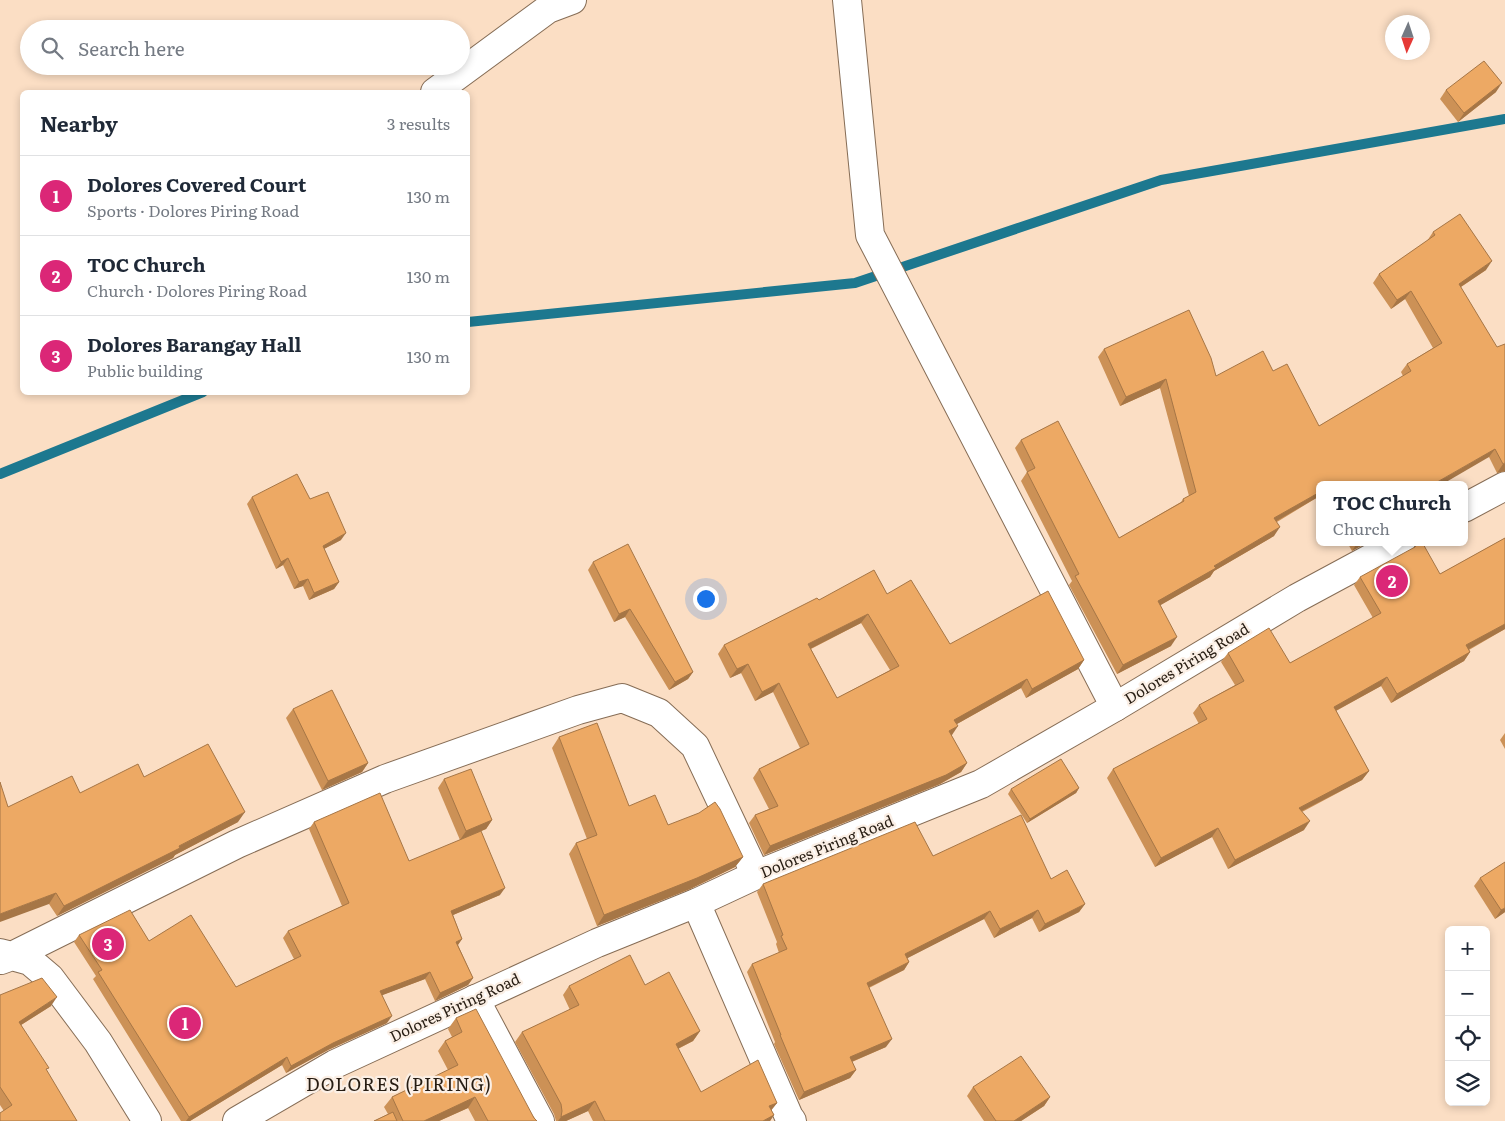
<!DOCTYPE html>
<meta charset="utf-8">
<style>
body{margin:0;font-family:Literata,serif;background:#f2f2f3;color:#1f2937}
.controls{position:absolute;right:15px;bottom:15px;display:grid;overflow:hidden;border-radius:8px;box-shadow:0 2px 8px #0003}
.controls button{width:45px;height:45px;display:grid;place-items:center;padding:0;border:0;border-bottom:1px solid #e0e1e3;background:#fff;color:#1f2937;font:25px sans-serif}
.compass{position:absolute;left:1385px;top:15px;width:45px;height:45px;border-radius:50%;background:#fff;box-shadow:0 2px 8px #0003;rotate:183deg}
.you{position:absolute;left:705px;top:598px;width:18px;height:18px;margin:-12px;border:4px solid #fff;border-radius:50%;background:#1a73e8;box-shadow:0 0 0 8px #1a73e833}
.badge{display:grid;place-items:center;width:32px;height:32px;border-radius:50%;background:#db2777;color:#fff;font-size:16px;font-weight:700}
.pin{position:absolute;translate:-50% -50%;border:2px solid #fff;box-shadow:0 1px 5px #0006}
.popup{position:absolute;left:1316px;top:481px;width:152px;height:65px;box-sizing:border-box;display:grid;place-content:center;border-radius:8px;background:#fff;filter:drop-shadow(0 1px 4px #0005);font-size:16px;white-space:nowrap;color:#747a83}
.popup b{font-size:19px;color:#1f2937}
.popup::after{content:'';position:absolute;left:50%;top:100%;margin-left:-10px;border:10px solid transparent;border-top-color:#fff}
.list{margin:0;padding:0;list-style:none}
h2{display:flex;justify-content:space-between;align-items:center;height:65px;margin:0;padding:0 20px;font-size:21px}
h2 small{font-size:16px;font-weight:400;color:#747a83}
.list li{display:grid;grid-template-columns:32px 1fr auto;gap:15px;align-items:center;box-sizing:border-box;height:80px;padding:0 20px;border-top:1px solid #e0e1e3}
.list b{display:block;font-size:19px;white-space:nowrap}
.list p{margin:0;font-size:16px;white-space:nowrap;color:#747a83}
.list em{font-size:16px;font-style:normal;color:#747a83}
.icon{flex:none;width:28px;height:28px;fill:none;stroke:currentColor;stroke-width:2;stroke-linecap:round;stroke-linejoin:round}
.map{position:relative;flex:none;width:1505px;height:1121px;overflow:hidden}
.search{position:absolute;background:#fff;box-shadow:0 2px 8px #0003;left:20px;top:20px;width:450px;height:55px;display:flex;align-items:center;gap:12px;box-sizing:border-box;padding:0 18px;border-radius:28px;color:#747a83;font-size:19px}
.panel{position:absolute;background:#fff;box-shadow:0 2px 8px #0003;left:20px;top:90px;width:450px;height:305px;border-radius:8px}
.map>svg:first-child{display:block}
.lines{fill:none;stroke-linecap:round;stroke-linejoin:round}
.stream{stroke:#1d788f;stroke-width:10}
.street-casing{stroke:#866d56;stroke-width:30}
.street{stroke:#fff;stroke-width:28}
.wall{fill:#cc9156;fill-rule:evenodd}
.shaded-wall{fill:#a67646}
.building{fill:#eda964;stroke:#a67646;fill-rule:evenodd}
.labels{text-anchor:middle;stroke-width:4.5;stroke-linejoin:round;paint-order:stroke}
.street-label{font-size:15px;fill:#261c12;stroke:#fbefe5}
.quarter-label{font-size:18px;letter-spacing:1px;fill:#261c12;stroke:#fbefe5}
</style>
<div class="map">
<svg width="1505" height="1121" viewBox="0 0 1505 1121">
<rect width="100%" height="100%" fill="#fbdec4"/>
<g class="lines">
<g class="stream">
<polyline points="468,322 855,283 1161,180 1505,119"/>
<polyline points="0,474 203,392"/>
</g>
<g class="street-casing">
<g id="street">
<polyline points="847,0 870,235 1115,707"/>
<polyline points="435,92 548,9 572,0"/>
<polyline points="1464,508 1505,486"/>
<polyline points="696,903 789,1117 792,1121"/>
<polyline points="0,953 12,956 237,844 385,779 578,710 622,698 659,713 695,746 756,875"/>
<polyline points="1,960 12,956 30,961 50,978 98,1042 147,1121"/>
<polyline points="475,999 540,1121"/>
<polyline points="237,1121 335,1064 597,943 696,903 756,875 981,784 1115,707 1297,598 1401,542"/>
</g>
</g>
<use href="#street" class="street"/>
</g>
<g class="wall">
<polygon points="1446,90 1496,92 1458,122 1440,99"/>
<polygon points="1433,232 1486,270 1461,287 1505,471 1497,473 1489,457 1320,485 1320,499 1318,497 1277,522 1274,536 1214,571 1210,577 1160,605 1171,646 1117,674 1069,585 1072,581 1021,481 1027,472 1015,448 1021,440 1119,538 1181,502 1183,499 1189,496 1160,388 1120,406 1098,357 1104,349 1216,376 1273,371 1319,426 1403,376 1401,372 1407,364 1433,348 1405,299 1391,309 1373,283 1379,274 1427,241"/>
<polygon points="252,497 310,499 341,540 324,549 339,582 334,589 309,600 303,586 294,589 283,565 276,569 247,504"/>
<polygon points="1505,538 1505,629 1469,650 1470,652 1464,661 1391,703 1381,686 1336,711 1369,771 1362,780 1302,812 1304,830 1228,869 1212,837 1155,867 1107,778 1113,769 1199,724 1193,713 1199,705 1235,685 1221,662 1228,653 1290,663 1373,618 1354,585 1360,577 1440,574"/>
<polygon points="1347,542 1368,542 1352,551"/>
<polygon points="593,562 693,672 688,679 669,690 625,617 614,622 588,570"/>
<path d="M887 594 950 644 1084 660 1078 669 1026 698 1021 688 957 724 951 735 967 763 961 772 940 784 764 855 749 823 755 815 769 809 753 778 759 769 800 748 773 692 755 701 741 673 730 678 718 654 724 645 819 600ZM861 623 890 670 837 698 811 649Z"/>
<polygon points="293,709 368,763 362,772 322,790 286,718"/>
<polygon points="1505,733 1505,749 1500,740"/>
<polygon points="559,737 629,806 668,825 743,857 735,867 690,889 597,926 569,854 576,843 587,839 552,748"/>
<polygon points="144,777 238,822 175,855 173,858 57,916 49,904 8,807 80,793"/>
<polygon points="444,779 492,820 486,829 460,840 438,788"/>
<polygon points="1079,788 1076,793 1027,823 1008,794 1011,789"/>
<polygon points="314,822 409,861 500,895 453,915 462,939 458,945 473,978 468,985 435,1001 425,979 382,995 387,1023 328,1050 286,1073 282,1065 190,1121 181,1121 93,979 96,976 74,942 79,935 149,941 236,987 294,959 283,938 288,931 342,906 309,829"/>
<polygon points="933,856 1051,879 1085,904 1079,912 1039,932 1032,918 994,938 984,919 907,958 909,962 904,970 869,988 886,1047 852,1062 856,1070 850,1078 799,1100 774,1044 775,1042 747,972 752,964 779,953 776,944 777,942 757,892 763,884"/>
<polygon points="1480,878 1505,912 1495,919 1474,886"/>
<polygon points="645,985 700,1031 693,1041 678,1049 701,1092 777,1103 771,1110 774,1115 770,1121 593,1121 588,1111 566,1121 556,1121 554,1114 515,1042 522,1032 570,1010 563,995 569,986"/>
<polygon points="0,995 51,1006 21,1025 46,1071 77,1121 4,1111 0,1105"/>
<polygon points="456,1018 537,1121 475,1121 468,1108 439,1121 374,1121 388,1114 384,1107 392,1097 448,1070 438,1051 445,1041 452,1037 448,1029"/>
<polygon points="973,1087 1050,1097 1044,1106 1021,1121 984,1121 967,1096"/>
</g>
<g class="shaded-wall">
<polygon points="1502,83 1496,92 1458,122 1464,113"/>
<polygon points="1492,261 1486,270 1453,292 1459,284"/>
<polygon points="1411,291 1405,299 1391,309 1397,300"/>
<polygon points="1166,379 1160,388 1120,406 1126,397"/>
<polygon points="1495,449 1489,457 1441,485 1432,485"/>
<polygon points="1505,463 1505,471 1497,473 1503,464"/>
<polygon points="1320,492 1320,496 1318,497 1268,526 1274,518"/>
<polygon points="1280,527 1274,536 1214,571 1210,577 1152,610 1158,601 1214,566"/>
<polygon points="346,533 341,540 318,552 323,546"/>
<polygon points="1358,542 1368,542 1352,551"/>
<polygon points="288,558 283,565 276,569 281,562"/>
<polygon points="308,579 303,586 294,589 299,582"/>
<polygon points="339,582 334,589 309,600 314,593"/>
<polygon points="630,609 625,617 614,622 619,614"/>
<polygon points="868,614 861,623 802,653 808,644"/>
<polygon points="1505,624 1505,629 1460,654 1466,645"/>
<polygon points="1177,637 1171,646 1117,674 1123,665"/>
<polygon points="1470,652 1464,661 1391,703 1397,694"/>
<polygon points="1084,660 1078,669 1026,698 1032,689"/>
<polygon points="748,664 741,673 730,678 737,669"/>
<polygon points="693,672 688,679 669,690 675,682"/>
<polygon points="1387,677 1381,686 1328,715 1334,707"/>
<polygon points="1027,679 1021,688 948,729 954,720"/>
<polygon points="779,683 773,692 755,701 762,692"/>
<polygon points="958,726 952,735 942,740 949,731"/>
<polygon points="368,763 362,772 322,790 328,781"/>
<polygon points="967,763 961,772 940,784 764,855 770,846"/>
<polygon points="1369,771 1362,780 1292,816 1299,808"/>
<polygon points="1079,788 1076,793 1027,823 1030,819"/>
<polygon points="245,812 238,822 175,855 173,858 57,916 64,906"/>
<polygon points="492,820 486,829 460,840 466,831"/>
<polygon points="1310,821 1304,830 1228,869 1235,860"/>
<polygon points="1218,828 1212,837 1155,867 1161,858"/>
<polygon points="743,857 735,867 690,889 597,926 604,915"/>
<polygon points="505,888 500,895 446,918 451,911"/>
<polygon points="56,893 49,904 0,922 0,914"/>
<polygon points="1085,904 1079,912 1039,932 1045,924"/>
<polygon points="1505,908 1505,912 1495,919 1501,910"/>
<polygon points="1038,910 1032,918 994,938 1000,929"/>
<polygon points="990,911 984,919 900,962 905,954"/>
<polygon points="462,939 457,946 456,942"/>
<polygon points="909,962 904,970 861,991 867,983"/>
<polygon points="430,972 425,979 375,998 380,991"/>
<polygon points="473,978 468,985 435,1001 440,993"/>
<polygon points="57,997 51,1006 13,1030 19,1022"/>
<polygon points="392,1016 387,1023 328,1050 286,1073 291,1066 333,1043"/>
<polygon points="700,1031 693,1041 669,1053 676,1044"/>
<polygon points="892,1039 886,1047 844,1065 850,1057"/>
<polygon points="287,1057 282,1065 190,1121 186,1121 189,1117"/>
<polygon points="856,1070 850,1078 799,1100 804,1092"/>
<polygon points="475,1097 468,1108 439,1121 424,1121"/>
<polygon points="1050,1097 1044,1106 1021,1121 1014,1121"/>
<polygon points="595,1101 588,1111 566,1121 558,1121 561,1117"/>
<polygon points="777,1103 770,1112 769,1106"/>
<polygon points="774,1115 770,1121 763,1121"/>
</g>
<g class="building">
<polygon points="1484,61 1502,83 1464,113 1446,90"/>
<polygon points="1460,214 1492,261 1459,284 1497,347 1505,344 1505,463 1503,464 1495,449 1432,485 1320,485 1320,492 1274,518 1280,527 1214,566 1216,568 1158,601 1177,637 1123,665 1075,576 1079,574 1027,472 1035,468 1021,440 1058,421 1119,538 1184,501 1183,499 1196,492 1166,379 1126,397 1104,349 1189,310 1211,358 1216,376 1263,351 1273,371 1287,364 1319,426 1411,371 1407,364 1442,343 1411,291 1397,300 1379,274 1435,235 1433,232"/>
<polygon points="297,474 310,499 328,492 346,533 323,546 339,582 314,593 308,579 299,582 288,558 281,562 252,497"/>
<polygon points="1505,538 1505,624 1466,645 1470,652 1397,694 1387,677 1334,707 1369,771 1299,808 1310,821 1235,860 1218,828 1161,858 1113,769 1207,719 1199,705 1244,681 1228,653 1269,628 1290,663 1381,613 1360,577 1415,547 1419,542 1422,542 1440,574"/>
<polygon points="628,544 693,672 675,682 630,609 619,614 593,562"/>
<path d="M874 570 887 594 911 580 950 644 1048 591 1084 660 1032 689 1027 679 954 720 958 726 949 731 967 763 946 775 770 846 755 815 778 806 759 769 809 744 779 683 762 692 748 664 737 669 724 645 817 598 819 600ZM868 614 899 666 837 698 808 644Z"/>
<polygon points="332,690 368,763 328,781 293,709"/>
<polygon points="597,723 629,806 655,795 668,825 699,813 715,802 720,809 743,857 697,878 604,915 576,843 597,835 559,737"/>
<polygon points="208,744 245,812 179,846 180,848 64,906 56,893 0,914 0,782 8,807 72,776 80,793 138,764 144,777"/>
<polygon points="1061,759 1079,788 1030,819 1011,789"/>
<polygon points="471,769 492,820 466,831 444,779"/>
<polygon points="380,793 409,861 481,831 505,888 451,911 462,939 456,942 473,978 440,993 430,972 380,991 392,1016 333,1043 291,1066 287,1057 189,1117 98,972 102,970 79,935 130,910 149,941 191,915 236,987 301,956 288,931 349,903 314,822"/>
<polygon points="1021,815 1051,879 1067,870 1085,904 1045,924 1038,910 1000,929 990,911 905,954 909,962 867,983 892,1039 850,1057 856,1070 804,1092 780,1035 781,1035 752,964 787,949 781,936 783,935 763,884 915,822 933,856"/>
<polygon points="1505,862 1505,908 1501,910 1480,878"/>
<polygon points="630,955 645,985 669,972 700,1031 676,1044 701,1092 758,1060 777,1103 769,1106 774,1115 763,1121 605,1121 595,1101 561,1117 562,1111 561,1104 522,1032 579,1005 569,986"/>
<polygon points="42,978 57,997 19,1022 49,1068 46,1069 77,1121 0,1121 0,1113 12,1105 0,1087 0,995"/>
<polygon points="476,1009 534,1118 537,1121 488,1121 475,1097 424,1121 403,1121 392,1097 458,1065 445,1041 462,1032 456,1018"/>
<polygon points="1021,1056 1050,1097 1014,1121 996,1121 973,1087"/>
<polygon points="393,1112 397,1121 374,1121"/>
</g>
<g class="labels">
<g class="street-label">
<text transform="translate(1187 664) rotate(-31)" y="5">Dolores Piring Road</text>
<text transform="translate(827 847) rotate(-22)" y="5">Dolores Piring Road</text>
<text transform="translate(455 1008) rotate(-25)" y="5">Dolores Piring Road</text>
</g>
<g class="quarter-label">
<text x="399" y="1091">DOLORES (PIRING)</text>
</g>
</g>
</svg>
<div class="controls">
<button>+</button>
<button>−</button>
<button><svg class="icon" aria-label="locate" viewBox="0 0 24 24"><circle cx="12" cy="12" r="6"/><path d="M12 2v4M12 18v4M2 12h4M18 12h4"/></svg></button>
<button><svg class="icon" aria-label="layers" viewBox="0 0 24 24"><path d="M12 4l9 5-9 5-9-5zM3 14l9 5 9-5"/></svg></button>
</div>
<svg class="compass" viewBox="-18 -18 36 36"><path d="M0-13l5 13h-10z" fill="#e53935"/><path d="M0 13l5-13h-10z" fill="#747a83"/></svg>
<div class="you"></div>
<div class="pin badge" style="left:185px;top:1023px">1</div>
<div class="pin badge" style="left:1392px;top:581px">2</div>
<div class="popup"><b>TOC Church</b>Church</div>
<div class="pin badge" style="left:108px;top:944px">3</div>
<div class="search"><svg class="icon" aria-label="search" viewBox="0 0 24 24"><circle cx="10" cy="10" r="6"/><path d="M15 15l6 6"/></svg>Search here</div>
<section class="panel">
<h2>Nearby<small>3 results</small></h2>
<ul class="list">
<li><span class="badge">1</span><div><b>Dolores Covered Court</b><p>Sports · Dolores Piring Road</p></div><em>130 m</em></li>
<li><span class="badge">2</span><div><b>TOC Church</b><p>Church · Dolores Piring Road</p></div><em>130 m</em></li>
<li><span class="badge">3</span><div><b>Dolores Barangay Hall</b><p>Public building</p></div><em>130 m</em></li>
</ul>
</section>
</div>
